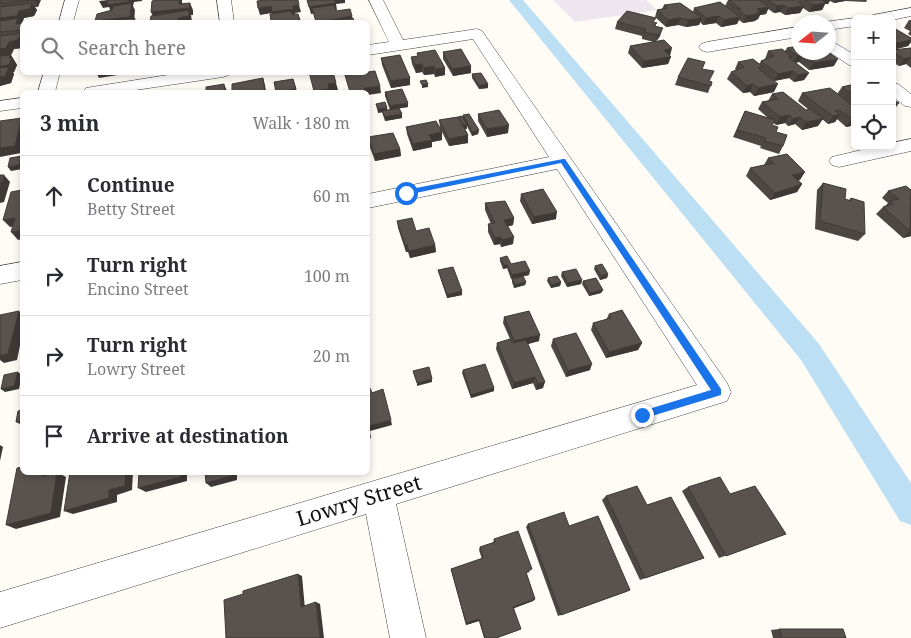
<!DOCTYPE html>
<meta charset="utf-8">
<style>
body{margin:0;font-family:"Noto Serif",serif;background:#f2f2f3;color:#2b2b33}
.controls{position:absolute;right:15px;top:15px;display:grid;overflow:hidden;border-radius:8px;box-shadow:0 2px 8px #0003}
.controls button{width:45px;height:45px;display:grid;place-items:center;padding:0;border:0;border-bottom:1px solid #e1e1e2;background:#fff;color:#2b2b33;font:25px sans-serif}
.compass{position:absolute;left:791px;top:15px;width:45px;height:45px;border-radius:50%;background:#fff;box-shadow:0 2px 8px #0003;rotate:253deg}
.stop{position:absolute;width:15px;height:15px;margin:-11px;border:4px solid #1a73e8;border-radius:50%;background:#fff}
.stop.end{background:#1a73e8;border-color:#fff;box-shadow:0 1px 5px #0008}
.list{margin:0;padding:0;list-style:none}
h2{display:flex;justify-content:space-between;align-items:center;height:65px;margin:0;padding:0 20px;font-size:21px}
h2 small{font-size:16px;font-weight:400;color:#7c7c81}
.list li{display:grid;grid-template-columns:32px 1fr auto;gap:15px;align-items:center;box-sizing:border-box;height:80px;padding:0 20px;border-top:1px solid #e1e1e2}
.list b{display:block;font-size:19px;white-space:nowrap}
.list p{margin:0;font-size:16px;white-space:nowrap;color:#7c7c81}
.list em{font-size:16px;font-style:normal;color:#7c7c81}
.icon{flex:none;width:28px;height:28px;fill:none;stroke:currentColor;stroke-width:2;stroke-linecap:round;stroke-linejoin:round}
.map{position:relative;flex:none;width:911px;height:638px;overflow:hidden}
.search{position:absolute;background:#fff;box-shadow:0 2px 8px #0003;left:20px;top:20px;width:350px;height:55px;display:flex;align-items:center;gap:12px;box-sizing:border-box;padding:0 18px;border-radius:8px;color:#7c7c81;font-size:19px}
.panel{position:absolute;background:#fff;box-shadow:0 2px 8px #0003;left:20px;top:90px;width:350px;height:385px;border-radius:8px}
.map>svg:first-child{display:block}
.industrial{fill:#ede6ee}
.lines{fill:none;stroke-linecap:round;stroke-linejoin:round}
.canal{fill:#bcdff3;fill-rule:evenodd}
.street-casing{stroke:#444;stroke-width:1}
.street{fill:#fff;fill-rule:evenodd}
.wall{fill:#4d4743}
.shaded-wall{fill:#3e3937}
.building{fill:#59524e;stroke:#3e3937}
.route{fill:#1a73e8}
.labels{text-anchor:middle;stroke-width:5;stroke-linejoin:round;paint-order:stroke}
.near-street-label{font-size:21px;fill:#111;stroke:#fff}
</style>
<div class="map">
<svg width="911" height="638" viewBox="0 0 911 638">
<rect width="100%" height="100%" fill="#fefcf5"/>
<polygon class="industrial" points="553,0 646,0 657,10 575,22"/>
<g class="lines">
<polygon class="canal" points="509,0 523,0 819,344 911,483 911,525 900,521 801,360"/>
<g class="street-casing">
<g id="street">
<polygon points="65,0 79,0 73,22 59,22"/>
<polygon points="217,0 231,0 234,22 220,22"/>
<polygon points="369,0 383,0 403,40 477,29 482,31 727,383 731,392 727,401 396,504 426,638 390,638 366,514 0,628 0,592 697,385 557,169 368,208 368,194 549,157 473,39 368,55 368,45 389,42"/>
<polygon points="911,8 911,16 892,20 866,19 873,15"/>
<polygon points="855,18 860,19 855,19 855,26 828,30 828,22 824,22"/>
<polygon points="798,27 798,37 707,52 701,50 699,47 701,44 707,42"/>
<polygon points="828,39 855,55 855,67 849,65 828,51"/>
<polygon points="44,72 60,72 55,92 38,92"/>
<polygon points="187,72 231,72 229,75 223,77 122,92 83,92 86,88 92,87"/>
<polygon points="892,83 898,84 911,94 911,107 905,106 892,96"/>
<polygon points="22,98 22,108 0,111 0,101"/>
<polygon points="911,139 911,151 839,167 832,165 829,161 832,157 878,146 892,146 892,143"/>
<polygon points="22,262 22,280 0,284 0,266"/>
</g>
</g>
<use href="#street" class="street"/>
</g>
<g class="wall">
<polygon points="0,0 41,0 38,7 35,7 37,10 34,16 24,18 22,23 22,48 14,49 11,55 17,65 14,72 13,72 14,74 11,83 0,86"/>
<polygon points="728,0 795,0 801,4 796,0 867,0 866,2 845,1 834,3 830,1 828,4 825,4 822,10 809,12 803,8 800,13 785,15 780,12 774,13 768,9 766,14 760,15 758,19 756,20 755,21 743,23 739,20 737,24 721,27 716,23 703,25 700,22 699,25 686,27 678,25 666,27 655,17 657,10 662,9 664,5 693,12 694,8 725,6"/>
<polygon points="909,20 911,20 911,36 908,34 910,31 904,28"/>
<polygon points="617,22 655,22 656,27 660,36 656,41 670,56 668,64 642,68 628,53 630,46 654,42 642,39 642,36 615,29"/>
<polygon points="892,27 911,38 911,42 908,46 893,50 911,48 911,68 906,64 899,66 892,62"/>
<polygon points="787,48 834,66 809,70 799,62 795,63 809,73 804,80 794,82 789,78 774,81 774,92 754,96 750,92 743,93 727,79 731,72 736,70 735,69 738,62 759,64 761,61 765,59 768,51 785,51"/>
<polygon points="443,52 471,66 471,73 453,76 443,59"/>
<polygon points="417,53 445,68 445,75 435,77 434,74 424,75 422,72 416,73 412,64 411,57 418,56"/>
<polygon points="381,58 410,85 391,88 382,65"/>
<polygon points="702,69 709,81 712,82 708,93 675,85 678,77"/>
<polygon points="472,74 488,84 488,88 479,89 472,78"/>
<polygon points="855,84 855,125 846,127 837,119 835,122 828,124 822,119 818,126 802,130 795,124 788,126 785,123 776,125 773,123 772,125 783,146 779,154 760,148 761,146 733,137 745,111 768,118 758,109 762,102 768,101 772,94 806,110 809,110 798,101 802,93 837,94 842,87"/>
<polygon points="385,92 408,107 399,108 402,118 385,121 382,112 378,113 376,104 387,110 390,110 385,96"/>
<polygon points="478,114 508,133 487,137 478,121"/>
<polygon points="463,115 479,130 478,134 472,136 467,126 467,129 465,129 468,135 468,143 449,146 442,132 442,140 432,142 432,147 413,151 407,134 406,127 440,128 439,120 463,117"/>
<polygon points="368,137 400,149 401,156 375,161 369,145"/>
<polygon points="768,158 800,180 798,180 802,184 797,192 770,200 746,176 750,168 764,165"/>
<polygon points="823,183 845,199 849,200 851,198 865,234 858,241 815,229 817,190"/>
<polygon points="911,190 911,236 903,238 876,214 883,207 885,206 888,203 882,198 888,191"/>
<polygon points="521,194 556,219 532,224 520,201"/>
<polygon points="485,203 514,218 513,225 508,226 513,244 501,247 500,244 494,245 488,232 488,224 491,224 485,210"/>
<polygon points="397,221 416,231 435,245 436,252 410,258 408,252 406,252 398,228"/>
<polygon points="500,258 511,264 529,275 511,279 507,268 503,269 500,261"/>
<polygon points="595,266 608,274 607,278 600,280 594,269"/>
<polygon points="438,270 462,295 447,298 439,274"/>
<polygon points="562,272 582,280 581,284 567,287 561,276"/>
<polygon points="548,278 561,282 560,286 551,288 547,281"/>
<polygon points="512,279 526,282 525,285 514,288 512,282"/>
<polygon points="583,281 603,290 601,293 589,296 582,284"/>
<polygon points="609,314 642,343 638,350 606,358 591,330 593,323 606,320"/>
<polygon points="504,317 539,341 528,344 543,388 536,390 533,383 512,389 496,349 497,343 510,339 503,323"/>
<polygon points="553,339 590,370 566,377 551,346"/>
<polygon points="463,370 494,388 494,391 471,398 462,373"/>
<polygon points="688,487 730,494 786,534 719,558 682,491"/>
<polygon points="606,496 704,558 640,580 602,500"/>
<polygon points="528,524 569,526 630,590 558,616 526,527"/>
<polygon points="494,539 530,572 526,573 535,599 533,601 514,608 519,630 497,638 484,638 479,621 466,625 451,569 482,559 479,550 480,547 493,543"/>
<polygon points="779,629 846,638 773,638 771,630"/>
</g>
<g class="shaded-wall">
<polygon points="34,0 40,0 38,7"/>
<polygon points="108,0 142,0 142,1 134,2 133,6 135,10 134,22 95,22 95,21 111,12 109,7 103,8 99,1"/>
<polygon points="157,0 182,0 182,9 190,3 193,10 193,15 191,15 192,22 178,22 154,19 151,12"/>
<polygon points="334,0 345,0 345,3 336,4 337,10 311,14 309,7"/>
<polygon points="819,0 830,0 828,4 825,4 822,10 809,12 813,5"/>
<polygon points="836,0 846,0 845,1 834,3"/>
<polygon points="32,3 37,10 34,16 24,18 22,23 22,27 21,31 16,24 0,26 0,14 19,11"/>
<polygon points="299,5 301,12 295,13 296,17 272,13 260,15 258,8 271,6"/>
<polygon points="784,5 780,12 774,13 777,6"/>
<polygon points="804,6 800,13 785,15 788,8"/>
<polygon points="769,7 766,14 760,15 758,19 756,20 755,21 743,23 746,16 757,9"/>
<polygon points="352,16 353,22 316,22"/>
<polygon points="719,16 716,23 703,25 706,18"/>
<polygon points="740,17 737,24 721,27 724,20"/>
<polygon points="680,18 678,25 666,27 668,20"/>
<polygon points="702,18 699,25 686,27 688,20"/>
<polygon points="300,20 301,22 290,22"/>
<polygon points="663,28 660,36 656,42 658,35"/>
<polygon points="21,33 22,35 22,48 14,49 11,55 17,65 14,72 13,72 14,74 11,83 0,86 0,49"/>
<polygon points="911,40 911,42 908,46 892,50 892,44"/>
<polygon points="672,48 670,56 664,50"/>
<polygon points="803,55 799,62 793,63 797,56"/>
<polygon points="671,57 668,64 642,68 644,61"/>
<polygon points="911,57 906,64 899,66 904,59"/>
<polygon points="838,59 834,66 809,70 814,63"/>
<polygon points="422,64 422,72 416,73 415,65"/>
<polygon points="434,66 434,74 424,75 424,68"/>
<polygon points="471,66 471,73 453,76 452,69"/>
<polygon points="445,68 445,75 435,77 435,69"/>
<polygon points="793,71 789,78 774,81 778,74"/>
<polygon points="96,72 125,72 124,74 99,78"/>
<polygon points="809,73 804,80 794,82 798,75"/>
<polygon points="263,78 265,85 266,92 260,92"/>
<polygon points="410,78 410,85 391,88 391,81"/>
<polygon points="293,79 297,92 276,92"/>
<polygon points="336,83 338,90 329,92 330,92 314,92 314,91 328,84"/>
<polygon points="224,84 227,91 227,92 225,92"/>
<polygon points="428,84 428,87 422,88 422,85"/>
<polygon points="488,84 488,88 479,89 479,86"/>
<polygon points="753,84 750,92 743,93 747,86"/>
<polygon points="778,84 774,92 754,96 758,88"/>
<polygon points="380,86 381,93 368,95 368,92 364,92 364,88"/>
<polygon points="408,103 408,107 390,110 390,106"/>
<polygon points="899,103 893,111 892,111 892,105"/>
<polygon points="387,108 388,111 378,113 378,109"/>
<polygon points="839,110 835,116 840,115 835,122 828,124 833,116 835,111"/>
<polygon points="402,114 402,118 385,121 385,117"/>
<polygon points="789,115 785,123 776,125 780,117"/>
<polygon points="800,117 795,124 788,126 793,119"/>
<polygon points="823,119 818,126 802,130 806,122"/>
<polygon points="852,119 855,119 855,125 846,127"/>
<polygon points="22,120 22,148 21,153 0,157 0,148"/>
<rect x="463" y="125" width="4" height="4"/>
<polygon points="509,125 508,133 487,137 487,129"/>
<polygon points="479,130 478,134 472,136 472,132"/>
<polygon points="442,132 442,140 432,142 432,147 413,151 413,144 429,135"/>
<polygon points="468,135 468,143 449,146 449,139"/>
<polygon points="400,149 401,156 375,161 374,154"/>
<polygon points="22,156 22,169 11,171 8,167"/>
<polygon points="805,172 800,180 787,183 792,175"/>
<polygon points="4,175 10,182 4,202 0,203 0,186"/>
<polygon points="802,184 797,192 770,200 775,193"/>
<polygon points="557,212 556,219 532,224 534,217"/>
<polygon points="15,218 22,225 10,227 3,220"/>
<polygon points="514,218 513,225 503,228 504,220"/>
<polygon points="22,230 22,239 18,240 11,232"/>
<polygon points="910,231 911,236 903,238"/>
<polygon points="501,237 500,244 494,245 495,238"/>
<polygon points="514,237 513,244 501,247 502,240"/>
<polygon points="405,245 407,245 408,252 406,252"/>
<polygon points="435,245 436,252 410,258 409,251"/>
<polygon points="504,265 507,265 507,268 503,269"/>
<polygon points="530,271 529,275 511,279 512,275"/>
<polygon points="608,274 607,278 600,280 601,276"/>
<polygon points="582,280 581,284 567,287 568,283"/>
<polygon points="526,282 525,285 514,288 515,285"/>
<polygon points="561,282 560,286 551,288 551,285"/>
<polygon points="603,290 601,293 589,296 590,293"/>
<polygon points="462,291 462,295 447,298 447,295"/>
<polygon points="19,311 22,315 22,336 17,360 4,363 0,360 0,356"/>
<polygon points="540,335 539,341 513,348 514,341"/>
<polygon points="642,343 638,350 606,358 609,352"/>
<polygon points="592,364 590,370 566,377 568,371"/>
<polygon points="18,372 22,375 19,389 5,392 1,389"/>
<polygon points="535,377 533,383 512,389 514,383"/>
<polygon points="432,379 432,382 417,386 417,383"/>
<polygon points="545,382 543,388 536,390 538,384"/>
<polygon points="494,388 494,391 471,398 471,395"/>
<polygon points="22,420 22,424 20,424 16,422"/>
<polygon points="391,420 392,425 370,431 371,438 368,439 368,426"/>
<polygon points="0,445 3,447 0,461"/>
<polygon points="42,472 52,472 51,480 42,476"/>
<polygon points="57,472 66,477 60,517 16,529 6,525"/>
<polygon points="126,472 133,472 132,490 117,495 117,502 73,514 64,511 109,490"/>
<polygon points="181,472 187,472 187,481 146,492 138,488"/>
<polygon points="232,472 237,472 237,480 211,487 206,483"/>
<polygon points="298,574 302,576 305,609 301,607"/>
<polygon points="630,590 626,592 558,616 561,615"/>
<polygon points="535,599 533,601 512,609 513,607"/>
<polygon points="316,602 320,604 324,638 320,638"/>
<polygon points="479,619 479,621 466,625 466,623"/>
</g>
<g class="building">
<polygon points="0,0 34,0 0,3"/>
<polygon points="108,0 129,0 129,2 107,5"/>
<polygon points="157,0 179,0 179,4 190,3 190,8 151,12 152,1"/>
<polygon points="266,0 298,0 299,5 293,6 294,9 272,12 271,6 258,8 257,1"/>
<polygon points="307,0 335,0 336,3 309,7"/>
<polygon points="729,0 759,0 769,7 757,9 761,12 757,13 758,14 746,16 737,9 741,9"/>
<polygon points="768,0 795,0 804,6 788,8 784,5 777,6"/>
<polygon points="805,0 822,0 826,3 813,5"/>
<polygon points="720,2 740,17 724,20 719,16 706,18 694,8"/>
<polygon points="32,3 30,9 19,11 17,16 0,18 0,7"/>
<polygon points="132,3 130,17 95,21 97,14 112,10 113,6"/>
<polygon points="680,3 702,18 688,20 680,18 668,20 657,10 667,8 664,5"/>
<polygon points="334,5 336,11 350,9 352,16 316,22 312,8"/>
<polygon points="189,10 189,16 178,18 178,22 150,22 151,16"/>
<polygon points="291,11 292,14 298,14 300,20 290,22 260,22 271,21 270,14"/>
<polygon points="627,11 656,18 653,22 657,23 654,26 663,28 658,35 644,32 646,29 617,22"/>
<polygon points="18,18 16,24 22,23 22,30 0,32 0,21"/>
<polygon points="135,18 134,22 101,22"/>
<polygon points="353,18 354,22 324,22"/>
<polygon points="892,27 911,38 911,40 892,44"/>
<polygon points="21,33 18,40 9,42 6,48 0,49 0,36"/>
<polygon points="664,40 672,48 664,50 671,57 644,61 630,46"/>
<polygon points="798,46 798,52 828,52 838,59 814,63 803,55 797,56 787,48"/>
<polygon points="911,48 911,57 904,59 892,51 892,50"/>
<polygon points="461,49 471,66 452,69 443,52"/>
<polygon points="782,49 792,57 788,57 809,73 798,75 793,71 778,74 761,61 774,56 768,51"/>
<polygon points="435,50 445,68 435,69 434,66 424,68 422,64 415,65 411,57 418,56 417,53"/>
<polygon points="10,55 9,58 12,58 9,65 0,66 0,56"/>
<polygon points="400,55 410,78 391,81 381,58"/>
<polygon points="688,58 705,62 702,69 714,71 709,81 712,82 711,86 678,77"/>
<polygon points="753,59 763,67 758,68 778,84 758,88 753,84 747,86 731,72 744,67 738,62"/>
<polygon points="9,67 5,76 0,77 0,68"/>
<polygon points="375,71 380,86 364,88 365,92 350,92 345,75 368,72"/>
<polygon points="309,72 333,72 336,83 328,84 329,89 314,91"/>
<polygon points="481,73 488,84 479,86 472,74"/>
<polygon points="263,78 265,92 232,92 232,84"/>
<polygon points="293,79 296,89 276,92 274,82"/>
<polygon points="426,80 428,84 422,85 420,81"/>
<polygon points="224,84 225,92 206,92 206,87"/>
<polygon points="855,84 855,96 842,87"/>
<polygon points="830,88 855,107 855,119 852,119 839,110 835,111 840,115 833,116 802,93"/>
<polygon points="402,89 408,103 390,106 385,92"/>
<polygon points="783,92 806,110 811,109 823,119 806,122 800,117 793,119 789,115 780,117 762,102 778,99 772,94"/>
<polygon points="892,99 899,103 892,105"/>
<polygon points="385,102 387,108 378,109 376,104"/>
<polygon points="399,108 402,114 385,117 382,111"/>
<polygon points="499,110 509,125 487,129 478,114"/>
<polygon points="745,111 775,120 772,125 778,127 776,132 787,135 783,146 764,141 766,138 737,130"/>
<polygon points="469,114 479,130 472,132 463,115"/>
<polygon points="462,116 467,125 463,125 458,117"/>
<polygon points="458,117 468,135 449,139 439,120"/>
<polygon points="22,118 15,146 0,148 0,121"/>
<polygon points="436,121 442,132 429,135 432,140 413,144 406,127"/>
<polygon points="393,133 400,149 374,154 368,137"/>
<polygon points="787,154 805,172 792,175 802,184 775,193 750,168 774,163 768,158"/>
<polygon points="22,156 19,165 8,167 10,158"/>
<polygon points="0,175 4,175 0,186"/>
<polygon points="823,183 846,189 845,199 851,201 851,198 864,202 865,234 820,221"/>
<polygon points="906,186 911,190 910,231 883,207 893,204 889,201 899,199 888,191"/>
<polygon points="543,189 557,212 534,217 521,194"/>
<polygon points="22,190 22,230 11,232 15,218 3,220 11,192"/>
<polygon points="505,201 514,218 504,220 514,237 502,240 501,237 495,238 488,224 495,223 485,203"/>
<polygon points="412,218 416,231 429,228 435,245 409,251 407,245 405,245 397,221"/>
<polygon points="507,256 511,264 525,261 530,271 512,275 507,265 504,265 500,258"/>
<polygon points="602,264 608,274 601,276 595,266"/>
<polygon points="453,267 462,291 447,295 438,270"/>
<polygon points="576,269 582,280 568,283 562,272"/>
<polygon points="523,276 526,282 515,285 512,279"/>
<polygon points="557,276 561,282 551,285 548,278"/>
<polygon points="596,278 603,290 590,293 583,281"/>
<polygon points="622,310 642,343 609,352 593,323 611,318 609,314"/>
<polygon points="19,311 8,354 0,356 0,315"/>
<polygon points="529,311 540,335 514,341 504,317"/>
<polygon points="576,333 592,364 568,371 553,339"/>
<polygon points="510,339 512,343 526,340 545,382 538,384 535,377 514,383 497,343"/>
<polygon points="485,364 494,388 471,395 463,370"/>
<polygon points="429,367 432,379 417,383 413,371"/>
<polygon points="18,372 14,386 1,389 4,375"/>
<polygon points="370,388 372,393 383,389 391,420 368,426 369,433 368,433 368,389"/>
<polygon points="22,410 22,420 16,422 18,411"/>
<polygon points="22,467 22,472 42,472 42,476 57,472 51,513 6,525 17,468"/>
<polygon points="70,472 126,472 125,486 109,490 109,498 64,511"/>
<polygon points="139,472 181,472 181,477 138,488"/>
<polygon points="205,472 232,472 232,476 206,483"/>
<polygon points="720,477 730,494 755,486 786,534 726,556 688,487"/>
<polygon points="637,486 647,505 671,497 704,558 645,578 606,496"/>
<polygon points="564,512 569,526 598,516 630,590 561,615 528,524"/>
<polygon points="518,531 532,569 526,572 535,599 513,607 521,629 496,638 485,638 479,619 466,623 451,569 483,558 480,547 495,542 494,539"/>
<polygon points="298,574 301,607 316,602 320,638 226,638 224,600 243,594 243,591"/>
<polygon points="779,629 843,629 846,638 782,638"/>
</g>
<polygon class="route" points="563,159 565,159 721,389 721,395 642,419 639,418 639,412 711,390 561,163 406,195 403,193 406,190"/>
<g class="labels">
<g class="near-street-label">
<text transform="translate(359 501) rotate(-17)" y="7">Lowry Street</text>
</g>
</g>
</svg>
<div class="controls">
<button>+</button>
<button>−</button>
<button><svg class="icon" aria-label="locate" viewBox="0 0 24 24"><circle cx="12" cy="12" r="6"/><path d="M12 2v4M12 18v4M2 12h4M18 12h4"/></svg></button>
</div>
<svg class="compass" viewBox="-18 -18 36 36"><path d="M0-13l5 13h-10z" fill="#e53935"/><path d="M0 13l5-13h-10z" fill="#7c7c81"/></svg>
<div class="stop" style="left:406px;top:193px"></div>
<div class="stop end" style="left:642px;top:415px"></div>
<div class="search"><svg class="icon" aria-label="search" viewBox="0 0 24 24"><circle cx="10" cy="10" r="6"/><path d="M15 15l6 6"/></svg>Search here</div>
<section class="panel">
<h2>3 min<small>Walk · 180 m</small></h2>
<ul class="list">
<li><svg class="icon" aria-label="ahead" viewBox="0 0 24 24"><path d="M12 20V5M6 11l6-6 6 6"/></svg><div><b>Continue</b><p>Betty Street</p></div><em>60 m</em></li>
<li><svg class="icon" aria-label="right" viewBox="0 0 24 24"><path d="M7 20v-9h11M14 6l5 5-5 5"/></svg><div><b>Turn right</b><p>Encino Street</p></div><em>100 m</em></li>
<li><svg class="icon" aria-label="right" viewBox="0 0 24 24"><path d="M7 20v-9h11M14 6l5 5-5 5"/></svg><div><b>Turn right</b><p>Lowry Street</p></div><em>20 m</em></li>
<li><svg class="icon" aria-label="arrive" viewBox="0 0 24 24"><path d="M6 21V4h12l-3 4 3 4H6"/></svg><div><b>Arrive at destination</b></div></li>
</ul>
</section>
</div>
